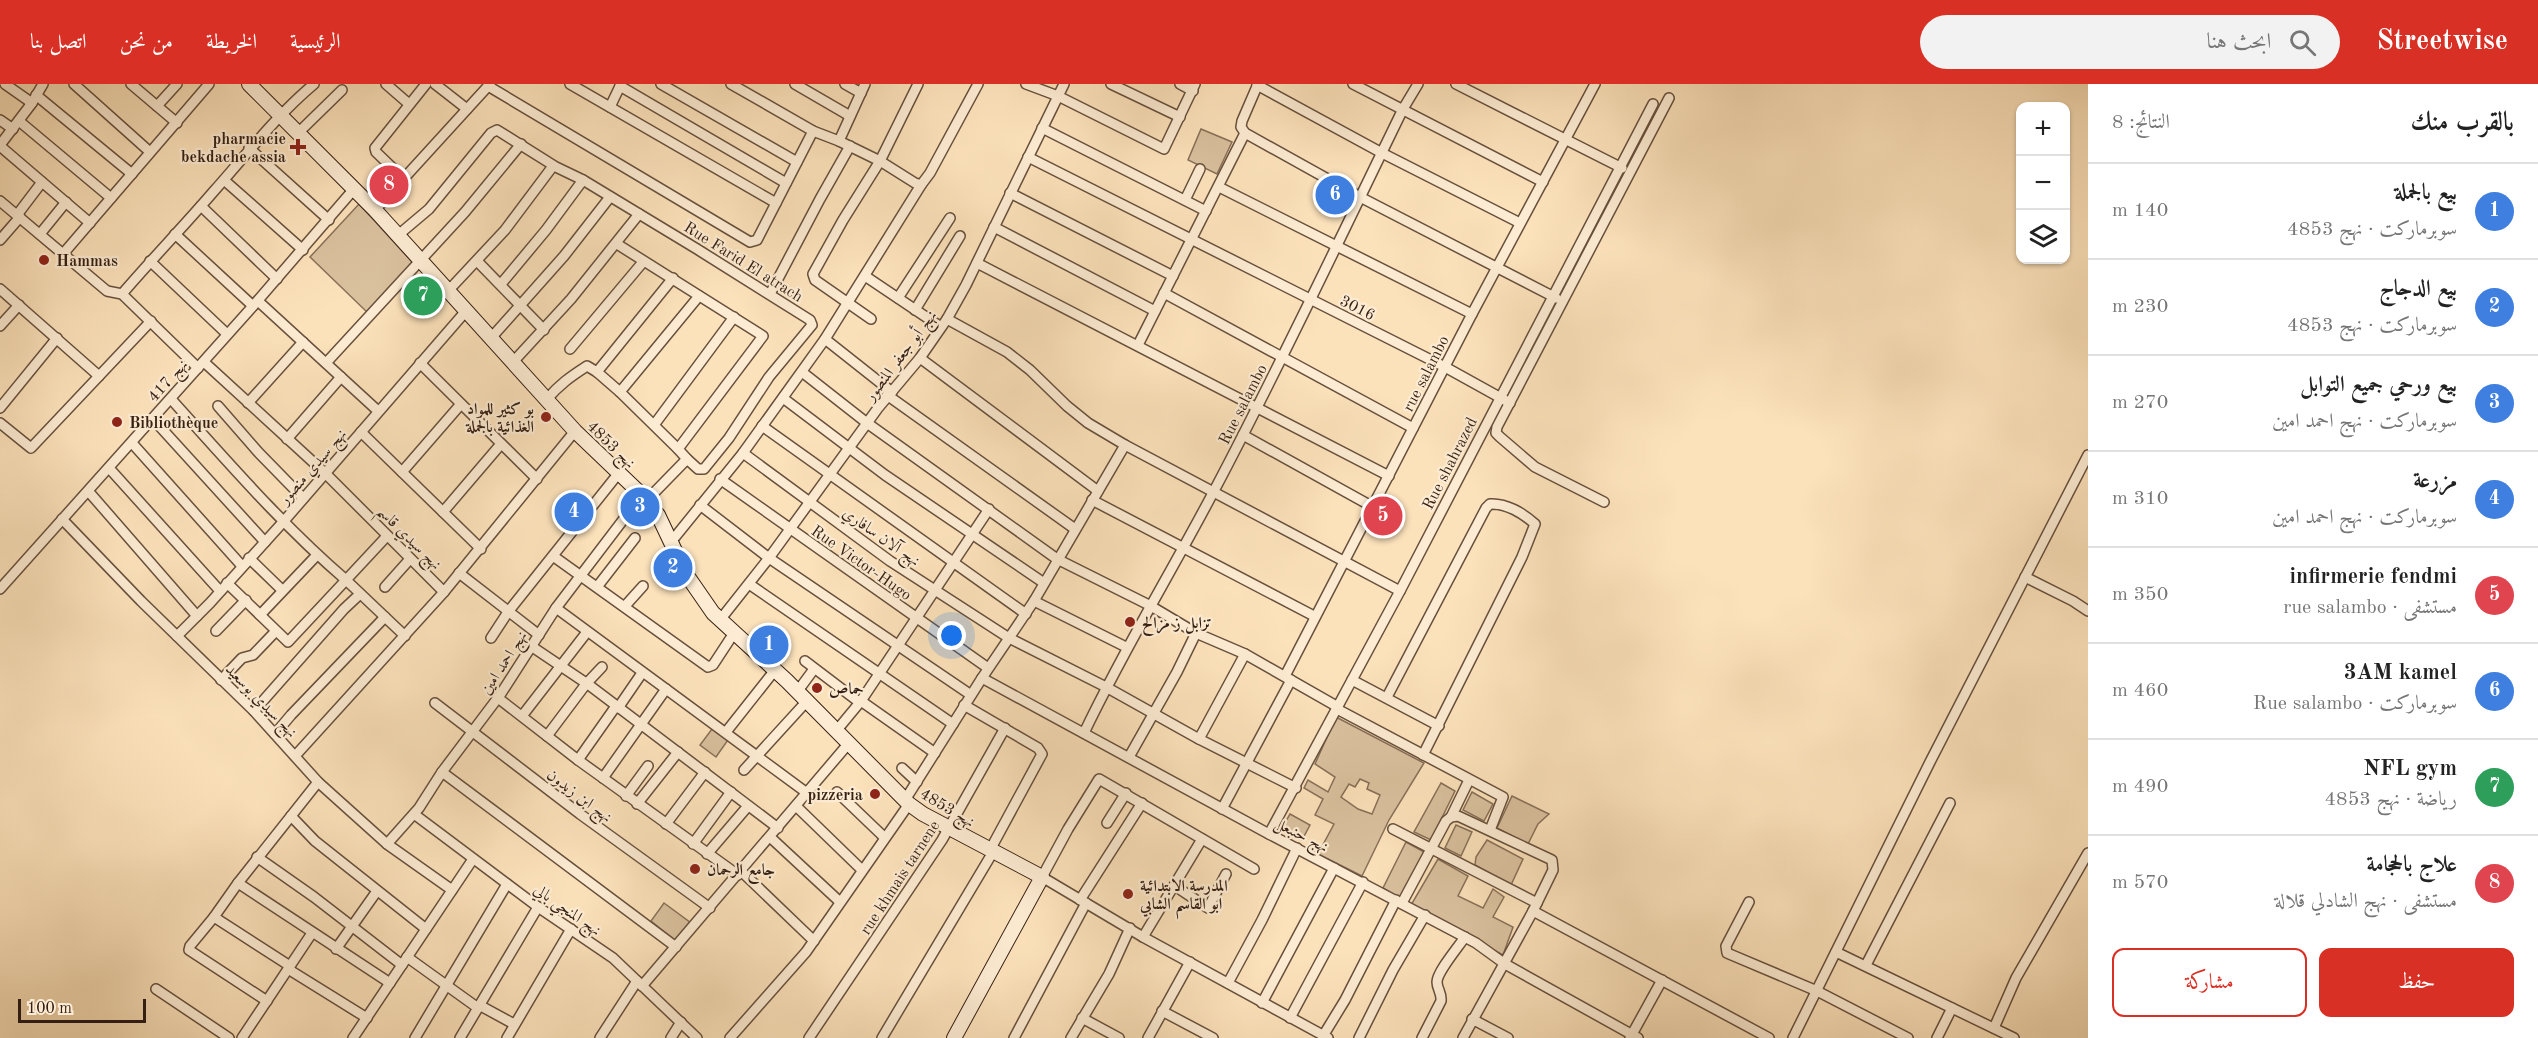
<!DOCTYPE html>
<html lang="ar">
<meta charset="utf-8">
<style>
body{margin:0;font-family:"Old Standard TT",Amiri,serif;background:#f2f2f2;color:#222;direction:rtl}
.controls{position:absolute;right:18px;top:18px;display:grid;overflow:hidden;border-radius:12px;box-shadow:0 2px 4px #0004}
.controls button{width:54px;height:54px;display:grid;place-items:center;padding:0;border:0;border-bottom:2px solid #e0e0e0;background:#fff;color:#222;font:30px sans-serif}
.scale{position:absolute;left:18px;bottom:15px;width:128px;box-sizing:border-box;padding-left:6px;border:3px solid #351f13;border-top:0;font-size:16px;line-height:21px;white-space:nowrap;color:#351f13;-webkit-text-stroke:4px #fdecd3;paint-order:stroke}
.you{position:absolute;left:952px;top:552px;width:21px;height:21px;margin:-15px;border:4px solid #fff;border-radius:50%;background:#1a73e8;box-shadow:0 0 0 9px #1a73e833}
.badge{display:grid;place-items:center;width:39px;height:39px;border-radius:50%;background:#d93025;color:#fff;font-size:20px;font-weight:700}
.pin{position:absolute;translate:-50% -50%;border:3px solid #fff;box-shadow:0 2px 6px #0006}
.list{margin:0;padding:0;list-style:none}
h2{display:flex;justify-content:space-between;align-items:center;height:78px;margin:0;padding:0 24px;font-size:26px}
h2 small{font-size:20px;font-weight:400;color:#767676}
.list li{display:grid;grid-template-columns:39px 1fr auto;gap:18px;align-items:center;box-sizing:border-box;height:96px;padding:0 24px;border-top:2px solid #e0e0e0}
.list b{display:block;font-size:22px;white-space:nowrap}
.list p{margin:0;font-size:20px;white-space:nowrap;color:#767676}
.list em{font-size:20px;font-style:normal;color:#767676}
.actions{display:flex;gap:12px;padding:18px 24px}
.actions a{flex:1;padding:14px 0;border:2px solid #d93025;border-radius:12px;text-align:center;font-size:21px;color:#d93025}
.actions .main{background:#d93025;color:#fff}
.icon{flex:none;width:33px;height:33px;fill:none;stroke:currentColor;stroke-width:2;stroke-linecap:round;stroke-linejoin:round}
.map{position:relative;flex:none;width:2088px;height:954px;overflow:hidden;direction:ltr}
header{display:flex;align-items:center;gap:36px;box-sizing:border-box;height:84px;padding:0 30px;background:#d93025;color:#fff}
header strong{font-size:28px}
nav{display:flex;gap:33px;margin-inline-start:auto;font-size:21px}
.search{width:420px;height:54px;background:#f2f2f2;display:flex;align-items:center;gap:15px;box-sizing:border-box;padding:0 21px;border-radius:33px;color:#767676;font-size:22px}
main{display:flex}
aside{flex:1;background:#fff}
.map>svg:first-child{display:block}
.green{fill:#dac19e;stroke:#887058;stroke-width:1.5;fill-rule:evenodd}
.lines{fill:none;stroke-linecap:round;stroke-linejoin:round}
.street-casing{stroke:#67503d;stroke-width:12}
.secondary-casing{stroke:#351f13;stroke-width:16}
.street{stroke:#fdecd3;stroke-width:9}
.secondary{stroke:#fdecd3;stroke-width:14}
.poi-dot{fill:#8f2418;stroke:#fdecd3;stroke-width:2}
.labels{text-anchor:middle;stroke-width:4.5;stroke-linejoin:round;paint-order:stroke}
.poi-label{font-size:16px;font-weight:bold;fill:#351f13;stroke:#fdecd3;text-anchor:start}
.street-label{font-size:16px;fill:#351f13;stroke:#fdecd3}
</style>
<header>
<strong>Streetwise</strong>
<div class="search"><svg class="icon" aria-label="search" viewBox="0 0 24 24"><circle cx="10" cy="10" r="6"/><path d="M15 15l6 6"/></svg>ابحث هنا</div>
<nav><a>الرئيسية</a><a>الخريطة</a><a>من نحن</a><a>اتصل بنا</a></nav>
</header>
<main>
<aside>
<h2>بالقرب منك<small>النتائج: 8</small></h2>
<ul class="list">
<li><span class="badge" style="background:#3f7fe0">1</span><div><b>بيع بالجملة</b><p>سوبرماركت · نهج 4853</p></div><em>140 m</em></li>
<li><span class="badge" style="background:#3f7fe0">2</span><div><b>بيع الدجاج</b><p>سوبرماركت · نهج 4853</p></div><em>230 m</em></li>
<li><span class="badge" style="background:#3f7fe0">3</span><div><b>بيع ورحي جميع التوابل</b><p>سوبرماركت · نهج احمد امين</p></div><em>270 m</em></li>
<li><span class="badge" style="background:#3f7fe0">4</span><div><b>مزرعة</b><p>سوبرماركت · نهج احمد امين</p></div><em>310 m</em></li>
<li><span class="badge" style="background:#e0444e">5</span><div><b>infirmerie fendmi</b><p>مستشفى · rue salambo</p></div><em>350 m</em></li>
<li><span class="badge" style="background:#3f7fe0">6</span><div><b>3AM kamel</b><p>سوبرماركت · Rue salambo</p></div><em>460 m</em></li>
<li><span class="badge" style="background:#2e9e5b">7</span><div><b>NFL gym</b><p>رياضة · نهج 4853</p></div><em>490 m</em></li>
<li><span class="badge" style="background:#e0444e">8</span><div><b>علاج بالحجامة</b><p>مستشفى · نهج الشادلي قلالة</p></div><em>570 m</em></li>
</ul>
<div class="actions"><a class="main">حفظ</a><a>مشاركة</a></div>
</aside>
<div class="map">
<svg width="2088" height="954" viewBox="0 0 2088 954">
<rect width="100%" height="100%" fill="#fce2bb"/>
<filter id="stains"><feTurbulence type="fractalNoise" baseFrequency=".00333" numOctaves="4"/><feColorMatrix values="0 0 0 0 .2 0 0 0 0 .09 0 0 0 0 .02 0 0 0 .5 -.17"/></filter>
<radialGradient id="worn" r=".72"><stop offset=".6" stop-color="#630" stop-opacity="0"/><stop offset="1" stop-color="#630" stop-opacity=".3"/></radialGradient>
<g class="green">
<polygon points="1201,45 1232,58 1217,90 1188,76"/>
<polygon points="359,120 414,180 369,230 310,173"/>
<path d="M1336 633 1424 679 1389 736 1362 792 1318 770 1334 740 1315 731 1323 715 1304 704 1308 696 1328 708 1335 693 1315 680ZM1360 695 1369 699 1367 705 1380 711 1372 730 1358 725 1341 713 1349 700 1355 703Z"/>
<polygon points="712,645 728,656 716,673 700,661"/>
<polygon points="1441,699 1455,707 1431,756 1414,748"/>
<polygon points="1472,708 1493,720 1484,737 1463,726"/>
<polygon points="1512,712 1549,730 1538,740 1528,760 1497,744"/>
<polygon points="1290,730 1310,741 1302,756 1281,746"/>
<polygon points="1456,741 1472,748 1461,772 1445,764"/>
<polygon points="1487,756 1523,775 1511,801 1475,781 1476,773"/>
<polygon points="1406,758 1426,769 1401,815 1383,804"/>
<polygon points="1438,775 1468,792 1458,812 1483,824 1493,805 1504,813 1493,833 1513,843 1503,871 1411,821"/>
<polygon points="664,819 691,839 677,858 651,837"/>
</g>
<g class="lines">
<g class="street-casing">
<g id="street">
<polyline points="5,0 32,19"/>
<polyline points="74,0 150,68"/>
<polyline points="131,0 177,39"/>
<polyline points="386,0 409,20"/>
<polyline points="435,0 467,25"/>
<polyline points="570,0 776,119"/>
<polyline points="661,0 797,78"/>
<polyline points="731,0 813,47 839,57"/>
<polyline points="795,0 850,32"/>
<polyline points="845,0 861,9"/>
<polyline points="865,0 839,57 880,77 915,99 921,101 930,89 978,0"/>
<polyline points="1026,0 1058,12 1164,65 1195,0"/>
<polyline points="1111,0 1180,33"/>
<polyline points="1180,0 1193,7"/>
<polyline points="1258,0 1242,37 1241,43 1245,49 1360,113 1556,214"/>
<polyline points="1353,0 1543,98"/>
<polyline points="1456,0 1622,84"/>
<polyline points="1257,1 1382,69 1520,139"/>
<polyline points="488,2 750,158 757,156 813,47"/>
<polyline points="620,2 786,99"/>
<polyline points="36,11 132,90"/>
<polyline points="157,22 177,0"/>
<polyline points="610,23 621,0"/>
<polyline points="0,36 13,45"/>
<polyline points="19,37 111,114"/>
<polyline points="1042,44 1206,127"/>
<polyline points="298,49 342,6"/>
<polyline points="0,61 32,19 43,0"/>
<polyline points="0,62 90,139"/>
<polyline points="249,64 329,136"/>
<polyline points="1028,73 1445,283 1510,319"/>
<polyline points="403,94 376,68 375,64 426,0"/>
<polyline points="224,96 303,166"/>
<polyline points="1219,103 1472,230"/>
<polyline points="1010,109 1173,192"/>
<polyline points="1185,116 1200,85"/>
<polyline points="0,117 107,207 122,210 198,284"/>
<polyline points="201,122 277,195"/>
<polyline points="375,126 490,0"/>
<polyline points="17,131 42,98"/>
<polyline points="994,143 1155,227"/>
<polyline points="40,150 66,118"/>
<polyline points="175,150 253,222"/>
<polyline points="397,152 429,125 491,49 497,46 556,83 583,96 697,165 810,236 812,241 769,293 729,354 704,385 698,385 687,375 646,417"/>
<polyline points="0,156 20,133"/>
<polyline points="617,160 763,252 678,365 687,375"/>
<polyline points="63,170 209,0"/>
<polyline points="150,177 227,250"/>
<polyline points="478,178 544,246"/>
<polyline points="977,179 1389,392"/>
<polyline points="865,192 941,243"/>
<polyline points="501,200 546,146 583,96"/>
<polyline points="0,205 99,292"/>
<polyline points="448,207 505,146 553,82"/>
<polyline points="1164,209 1413,344"/>
<path d="M122 210C152 175 184 142 214 107 247 70 276 32 314 0"/>
<polyline points="770,210 820,115 850,62"/>
<polyline points="898,214 950,134"/>
<polyline points="258,217 378,327"/>
<polyline points="915,226 960,152"/>
<polyline points="871,235 815,196 813,190 843,136 880,77 918,0"/>
<polyline points="0,242 19,221"/>
<polyline points="491,254 564,172 610,113"/>
<polyline points="825,255 892,308"/>
<polyline points="1138,261 1245,49"/>
<polyline points="570,265 643,178"/>
<polyline points="920,274 1098,407"/>
<polyline points="204,278 325,389 444,508 575,347"/>
<polyline points="513,278 571,215 639,130"/>
<polyline points="326,279 465,128 521,60"/>
<polyline points="420,279 537,395"/>
<polyline points="597,288 620,308 678,365"/>
<polyline points="802,288 867,339 1057,475 1149,521 1196,549 1245,570 1338,623"/>
<polyline points="620,308 699,212"/>
<polyline points="887,311 1075,445"/>
<polyline points="783,314 885,391 1044,499"/>
<path d="M171 315C227 377 282 441 346 496L288 558 227 499"/>
<path d="M546 316C560 300 570 293 587 282L597 288 673 194"/>
<polyline points="248,319 303,258"/>
<polyline points="218,322 259,369 303,414"/>
<polyline points="0,324 57,254"/>
<polyline points="153,335 265,458"/>
<polyline points="0,339 31,364 151,237"/>
<polyline points="654,341 734,233"/>
<polyline points="762,342 1026,530"/>
<polyline points="361,348 481,465"/>
<polyline points="1243,351 1373,423"/>
<polyline points="287,355 341,293"/>
<polyline points="132,359 242,482"/>
<polyline points="1125,361 1400,507"/>
<polyline points="743,369 890,477 1009,554 1106,603 1199,655 1296,704"/>
<polyline points="109,384 220,507"/>
<polyline points="402,388 461,320"/>
<polyline points="720,395 988,584"/>
<polyline points="89,408 197,532"/>
<polyline points="1092,416 1314,532"/>
<polyline points="1604,418 1535,383 1500,353 1496,349 1497,343 1669,14"/>
<polyline points="700,421 769,474 971,611"/>
<polyline points="443,428 501,360"/>
<polyline points="62,435 141,517 254,627 318,698 387,760 452,806"/>
<polyline points="387,452 346,496 405,552"/>
<polyline points="671,458 743,369 825,255 921,101"/>
<polyline points="553,472 708,583 713,581 734,549"/>
<polyline points="249,474 282,506"/>
<polyline points="459,489 539,551"/>
<polyline points="2025,493 2073,517 2088,527"/>
<polyline points="749,500 953,640"/>
<polyline points="385,503 410,475"/>
<polyline points="597,503 635,454"/>
<polyline points="0,505 253,222 354,105"/>
<polyline points="1034,517 1126,563"/>
<polyline points="625,522 643,502"/>
<polyline points="556,524 807,709"/>
<polyline points="260,531 317,471"/>
<polyline points="720,536 769,474 878,324 920,274 947,235 966,201 1064,0"/>
<polyline points="216,547 246,516"/>
<polyline points="177,552 210,519 284,437 466,227"/>
<polyline points="491,554 508,528 618,390"/>
<polyline points="531,562 589,601 778,744"/>
<polyline points="805,577 859,618"/>
<polyline points="1285,592 1472,230 1595,0"/>
<polyline points="982,594 1269,750 1476,859 1505,880 1638,954"/>
<polyline points="221,596 242,574 253,571 276,547"/>
<polyline points="1352,596 1439,642"/>
<polyline points="797,608 814,585"/>
<path d="M1387 613 1486 424 1490 420C1506 419 1523 429 1535 440L1522 473 1423 671"/>
<polyline points="498,614 578,676 738,791"/>
<polyline points="861,617 935,669"/>
<polyline points="435,619 580,730 710,824"/>
<polyline points="964,621 1038,664 1042,670 990,766"/>
<polyline points="618,624 642,589"/>
<polyline points="1337,625 1503,713 1490,746"/>
<polyline points="254,627 344,525 360,510"/>
<polyline points="522,632 587,548"/>
<polyline points="837,646 861,617 989,425"/>
<polyline points="726,648 775,586"/>
<path d="M1084 649C1124 565 1172 487 1215 405 1281 280 1341 152 1403 25L1418 0"/>
<polyline points="275,650 291,631 385,533"/>
<polyline points="547,652 586,600 602,583"/>
<polyline points="1199,655 1245,570"/>
<polyline points="295,672 444,508"/>
<polyline points="1129,673 1177,588 1196,549"/>
<polyline points="578,676 616,622"/>
<polyline points="902,684 917,698"/>
<polyline points="744,686 807,617"/>
<polyline points="442,688 676,863"/>
<polyline points="603,694 666,605"/>
<polyline points="318,698 238,799 390,899"/>
<polyline points="837,708 884,753"/>
<polyline points="626,712 648,682"/>
<polyline points="905,716 982,594 1034,517 1125,361 1088,339 1067,322 1030,286 1007,268 947,235"/>
<polyline points="637,720 678,668"/>
<polyline points="796,722 862,786"/>
<polyline points="1222,725 1291,596"/>
<polyline points="414,730 538,823 613,874 697,954"/>
<polyline points="291,732 315,757 426,845"/>
<polyline points="1451,733 1469,696"/>
<polyline points="1107,739 1126,709"/>
<polyline points="666,740 705,688"/>
<polyline points="1393,745 1537,819"/>
<polyline points="1269,750 1400,507 1653,20"/>
<polyline points="770,753 840,818"/>
<polyline points="387,760 419,724 442,688 500,611 556,524 642,411"/>
<polyline points="693,760 731,708"/>
<polyline points="707,770 748,722"/>
<polyline points="257,773 314,813 402,881"/>
<polyline points="1254,785 1099,695 1068,745 1042,793 1143,853 1328,954"/>
<polyline points="741,787 814,857"/>
<polyline points="1175,802 1208,824 1226,790"/>
<polyline points="1080,816 1142,719"/>
<polyline points="1749,818 1726,862 1727,869 1817,907 1908,954"/>
<polyline points="1402,819 1446,737 1451,733 1458,732 1552,776 1553,786 1533,827"/>
<polyline points="214,833 238,799"/>
<polyline points="1143,853 1202,755"/>
<polyline points="336,865 377,807"/>
<polyline points="1836,868 2014,954"/>
<polyline points="407,873 478,924"/>
<polyline points="1866,881 1950,719"/>
<polyline points="288,885 367,934"/>
<polyline points="1228,899 1262,836 1297,764"/>
<polyline points="642,902 849,659"/>
<polyline points="156,905 229,954"/>
<polyline points="267,917 189,866 190,862 214,833 290,882"/>
<polyline points="1262,919 1334,784"/>
<polyline points="479,921 514,940"/>
<polyline points="1162,927 1213,954"/>
<polyline points="1082,934 1119,954"/>
<polyline points="1290,934 1363,798"/>
<polyline points="1472,935 1508,954"/>
<polyline points="1994,944 2016,894 2088,769"/>
<polyline points="1323,952 1345,916 1396,816"/>
<polyline points="242,954 312,849"/>
<polyline points="353,954 473,775"/>
<polyline points="415,954 507,800"/>
<polyline points="460,954 538,823"/>
<polyline points="507,954 571,845"/>
<polyline points="600,954 637,897"/>
<polyline points="671,954 681,938"/>
<polyline points="730,954 806,868 909,720"/>
<polyline points="809,954 942,756 1005,644"/>
<polyline points="882,954 993,768"/>
<polyline points="1014,954 1086,819"/>
<polyline points="1071,954 1109,890 1130,844"/>
<polyline points="1148,954 1190,878"/>
<polyline points="1359,954 1393,886 1425,831"/>
<path d="M1422 954 1441 917C1442 909 1437 905 1437 898 1437 888 1459 862 1465 853"/>
<polyline points="1463,954 1533,827 1769,954"/>
<polyline points="1630,954 1662,896"/>
<polyline points="1793,954 1930,678 2088,371"/>
<polyline points="1937,954 1952,924"/>
</g>
</g>
<g class="secondary-casing">
<polyline id="secondary" points="249,0 375,126 575,347 642,411 658,431 686,490 713,529 787,597 909,720 923,730 1042,793 954,954"/>
</g>
<use href="#street" class="street"/>
<use href="#secondary" class="secondary"/>
</g>
<g class="poi-dot">
<path d="M295 54h6v6h6v6h-6v6h-6v-6h-6v-6h6z"/>
<circle cx="44" cy="176" r="6"/>
<circle cx="546" cy="333" r="6"/>
<circle cx="117" cy="338" r="6"/>
<circle cx="1130" cy="538" r="6"/>
<circle cx="817" cy="604" r="6"/>
<circle cx="875" cy="710" r="6"/>
<circle cx="695" cy="785" r="6"/>
<circle cx="1128" cy="810" r="6"/>
</g>
<g class="labels">
<g class="poi-label">
<text x="286" y="60" text-anchor="end">pharmacie<tspan x="286" dy="18">bekdache assia</tspan></text>
<text x="56" y="182">Hammas</text>
<text x="534" y="330" text-anchor="end">بو كثير للمواد<tspan x="534" dy="18">الغذائية بالجملة</tspan></text>
<text x="129" y="344">Bibliothèque</text>
<text x="1142" y="544">تزابل ز مزالح</text>
<text x="829" y="610">حماص</text>
<text x="863" y="716" text-anchor="end">pizzeria</text>
<text x="707" y="791">جامع الرحمان</text>
<text x="1140" y="807">المدرسة الابتدائية<tspan x="1140" dy="18">ابو القاسم الشابي</tspan></text>
</g>
<g class="street-label">
<text transform="translate(744 177) rotate(32)" y="6">Rue Farid El atrach</text>
<text transform="translate(1358 223) rotate(27)" y="6">3016</text>
<text transform="translate(900 271) rotate(-53)" y="6">نهج أبو جعفر المنصور</text>
<text transform="translate(1425 289) rotate(-63)" y="6">rue salambo</text>
<text transform="translate(167 296) rotate(-48)" y="6">نهج 417</text>
<text transform="translate(1242 320) rotate(-63)" y="6">Rue salambo</text>
<text transform="translate(612 360) rotate(44)" y="6">نهج 4853</text>
<text transform="translate(1449 379) rotate(-63)" y="6">Rue shahrazed</text>
<text transform="translate(312 382) rotate(-49)" y="6">نهج سيدي منصور</text>
<text transform="translate(882 452) rotate(35)" y="6">نهج آلان سافاري</text>
<text transform="translate(410 453) rotate(45)" y="6">نهج سيدي قاسم</text>
<text transform="translate(862 478) rotate(35)" y="6">Rue Victor-Hugo</text>
<text transform="translate(503 578) rotate(-57)" y="6">نهج احمد امين</text>
<text transform="translate(262 616) rotate(46)" y="6">نهج سيدي بوسعيد</text>
<text transform="translate(580 711) rotate(37)" y="6">نهج ابن زيدون</text>
<text transform="translate(948 723) rotate(31)" y="6">نهج 4853</text>
<text transform="translate(1302 750) rotate(27)" y="6">نهج حنبعل</text>
<text transform="translate(899 793) rotate(-57)" y="6">rue khmais tarnene</text>
<text transform="translate(568 825) rotate(35)" y="6">نهج المنجي بالي</text>
</g>
</g>
<rect width="100%" height="100%" filter="url(#stains)"/>
<rect width="100%" height="100%" fill="url(#worn)"/>
</svg>
<div class="controls">
<button>+</button>
<button>−</button>
<button><svg class="icon" aria-label="layers" viewBox="0 0 24 24"><path d="M12 4l9 5-9 5-9-5zM3 14l9 5 9-5"/></svg></button>
</div>
<div class="scale">100 m</div>
<div class="you"></div>
<div class="pin badge" style="left:769px;top:561px;background:#3f7fe0">1</div>
<div class="pin badge" style="left:673px;top:484px;background:#3f7fe0">2</div>
<div class="pin badge" style="left:640px;top:423px;background:#3f7fe0">3</div>
<div class="pin badge" style="left:574px;top:428px;background:#3f7fe0">4</div>
<div class="pin badge" style="left:1383px;top:432px;background:#e0444e">5</div>
<div class="pin badge" style="left:1335px;top:111px;background:#3f7fe0">6</div>
<div class="pin badge" style="left:423px;top:212px;background:#2e9e5b">7</div>
<div class="pin badge" style="left:389px;top:101px;background:#e0444e">8</div>
</div>
</main>
